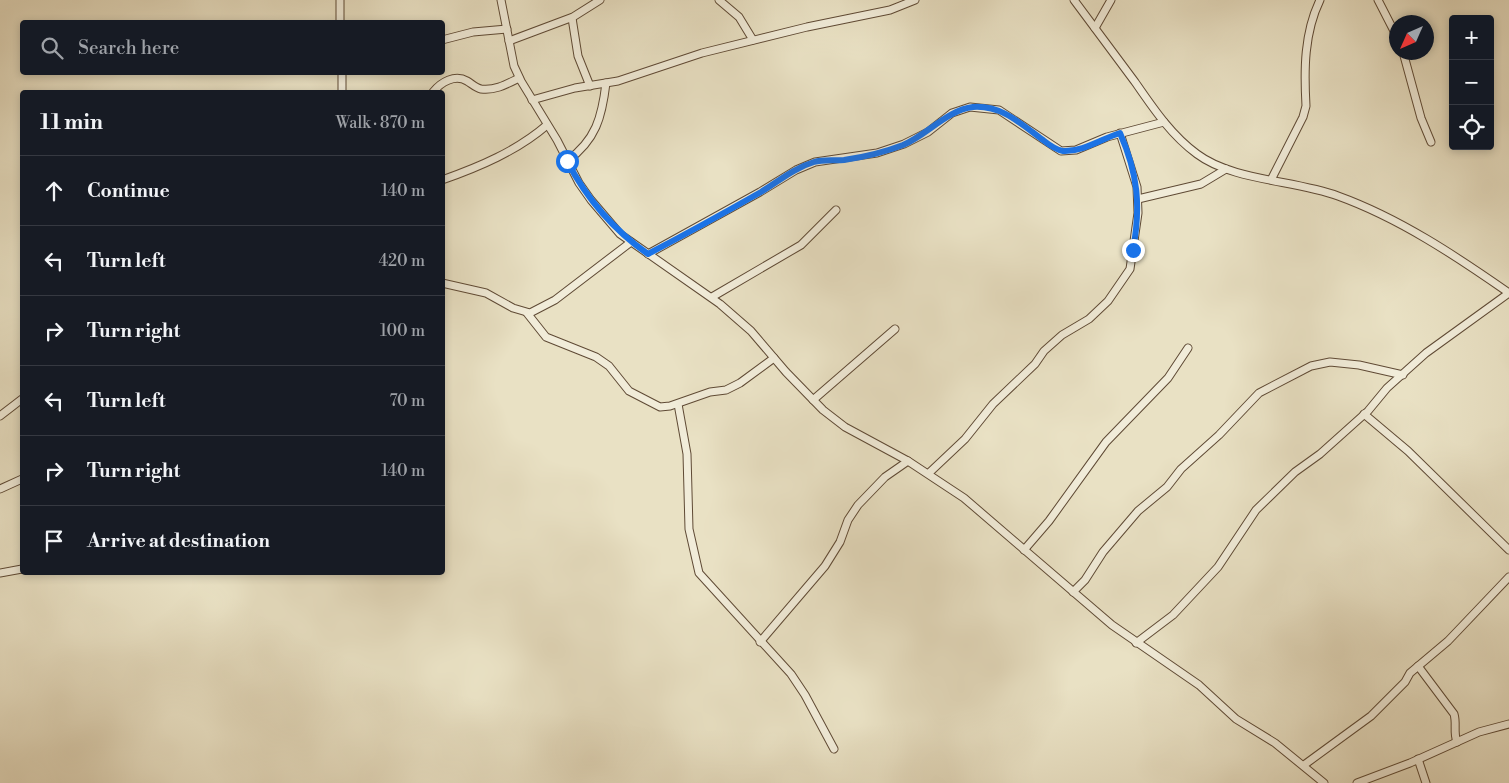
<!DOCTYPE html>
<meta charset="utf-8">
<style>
body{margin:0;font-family:"Libre Bodoni",serif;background:#20242c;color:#f1f3f6}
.controls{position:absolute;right:15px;top:15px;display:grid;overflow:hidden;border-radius:5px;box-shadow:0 2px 8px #0003}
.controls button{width:45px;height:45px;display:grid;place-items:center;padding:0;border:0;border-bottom:1px solid #363941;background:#171b24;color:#f1f3f6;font:25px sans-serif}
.compass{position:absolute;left:1389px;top:15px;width:45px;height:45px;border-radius:50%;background:#171b24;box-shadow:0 2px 8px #0003;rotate:225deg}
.stop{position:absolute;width:15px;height:15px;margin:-11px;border:4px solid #1a73e8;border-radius:50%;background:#fff}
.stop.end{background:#1a73e8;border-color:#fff;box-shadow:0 1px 5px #0008}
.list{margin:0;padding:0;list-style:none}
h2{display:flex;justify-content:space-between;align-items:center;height:65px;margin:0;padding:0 20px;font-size:21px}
h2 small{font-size:16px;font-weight:400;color:#9ea1a6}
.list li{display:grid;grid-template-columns:32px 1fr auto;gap:15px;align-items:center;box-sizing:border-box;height:70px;padding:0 20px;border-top:1px solid #363941}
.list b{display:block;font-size:19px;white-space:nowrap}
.list em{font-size:16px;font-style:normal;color:#9ea1a6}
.icon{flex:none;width:28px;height:28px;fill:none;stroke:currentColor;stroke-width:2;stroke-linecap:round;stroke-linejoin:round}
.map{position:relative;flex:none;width:1509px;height:783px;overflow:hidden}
.search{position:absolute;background:#171b24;box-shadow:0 2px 8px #0003;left:20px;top:20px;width:425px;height:55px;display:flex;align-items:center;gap:12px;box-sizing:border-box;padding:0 18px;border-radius:5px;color:#9ea1a6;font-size:19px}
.panel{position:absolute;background:#171b24;box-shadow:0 2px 8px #0003;left:20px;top:90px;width:425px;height:485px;border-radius:5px}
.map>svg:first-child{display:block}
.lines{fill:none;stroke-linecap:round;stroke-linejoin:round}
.minor-casing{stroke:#5f4a35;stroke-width:9}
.minor{stroke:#f1ecd9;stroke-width:7}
.route{stroke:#1a73e8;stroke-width:6}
</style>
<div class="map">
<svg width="1509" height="783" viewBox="0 0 1509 783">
<rect width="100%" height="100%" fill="#e9e1c4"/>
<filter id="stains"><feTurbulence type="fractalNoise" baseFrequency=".004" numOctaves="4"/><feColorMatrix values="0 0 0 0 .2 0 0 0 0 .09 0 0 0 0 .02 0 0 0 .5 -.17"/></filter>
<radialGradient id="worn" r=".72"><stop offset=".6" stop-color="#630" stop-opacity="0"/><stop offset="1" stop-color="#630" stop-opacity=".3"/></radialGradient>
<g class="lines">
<g class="minor-casing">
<g id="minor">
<polyline points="340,0 340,22"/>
<polyline points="501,0 514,66 521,81 557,140 579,183 591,200 620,234 720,304 751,331 786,372 823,410 845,427 908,461 964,498 1112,625 1199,685 1236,719 1275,743 1324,783"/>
<polyline points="719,0 739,17 753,40"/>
<path d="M1074 0C1094 27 1115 55 1135 82 1153 108 1171 135 1197 154 1233 181 1295 180 1338 196 1399 218 1456 256 1509 293"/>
<polyline points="1378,0 1396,35"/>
<polyline points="572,18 578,56 590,86"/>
<polyline points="1095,28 1111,0"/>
<polyline points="442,40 473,32 507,29"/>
<polyline points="509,41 573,17 600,0"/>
<polyline points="1403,52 1421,118 1431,142"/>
<polyline points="342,72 342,92"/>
<path d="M433 92C441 82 455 74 467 81 472 84 476 88 481 89 495 91 507 84 519 78"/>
<polyline points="532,100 575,88 618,81 702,53 807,27 890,10 915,0"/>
<path d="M567 161C596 140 602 117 606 83"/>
<path d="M442 180C479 167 517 151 547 125"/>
<path d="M1271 180 1303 117 1306 106C1304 70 1304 33 1320 0"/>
<polyline points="1138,199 1201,184 1226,169"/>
<polyline points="648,254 760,192 796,170 815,162 877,153 904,144 928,132 952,113 970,107 999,110 1061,151 1076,150 1107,137 1164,122"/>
<polyline points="442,283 486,293 513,308 530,313 555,300 631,242"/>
<polyline points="712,297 801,245 836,210"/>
<polyline points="527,313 546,337 596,357 609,366 629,391 660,407 670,406 710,392 726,390 740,383 774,358"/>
<polyline points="813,400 895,329"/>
<polyline points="678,404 687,454 689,529 699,573 791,674 805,695 834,749"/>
<polyline points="1364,414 1408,451 1509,550"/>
<polyline points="0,416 22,399"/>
<polyline points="929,473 965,439 993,404 1035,364 1044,351 1062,335 1089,319 1108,301 1130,269 1138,213 1137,187 1120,133"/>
<polyline points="0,489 22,479"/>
<polyline points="1024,550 1049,521 1106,442 1168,378 1188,348"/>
<polyline points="0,573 22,569"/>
<polyline points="1073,592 1085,580 1103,552 1138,511 1167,487 1181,469 1219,435 1259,393 1311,366 1330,362 1359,365 1403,375"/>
<polyline points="760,642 825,566 840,542 848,520 858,505 885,477 908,461"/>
<polyline points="1136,643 1173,615 1218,567 1256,510 1295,472 1320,454 1368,411 1387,388 1426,353 1509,293"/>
<path d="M1418 666 1454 714C1457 724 1453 732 1457 742"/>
<polyline points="1418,759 1426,783"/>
<polyline points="1304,765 1371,716 1405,682 1410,673 1448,641 1509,577"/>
<polyline points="1357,783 1410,763 1479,732 1509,724"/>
</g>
</g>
<use href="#minor" class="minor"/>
</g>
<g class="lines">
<path class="route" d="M567 161C587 199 612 229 648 254 686 234 724 213 761 192 779 181 794 168 814 162 824 159 835 161 844 160 864 157 885 152 903 145 927 135 947 110 973 107 1002 105 1021 124 1043 140 1048 144 1056 150 1063 151 1083 152 1101 139 1120 133 1138 174 1141 206 1133 250"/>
</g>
<rect width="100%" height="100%" filter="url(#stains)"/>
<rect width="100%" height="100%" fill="url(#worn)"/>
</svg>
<div class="controls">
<button>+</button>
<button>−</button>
<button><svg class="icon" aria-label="locate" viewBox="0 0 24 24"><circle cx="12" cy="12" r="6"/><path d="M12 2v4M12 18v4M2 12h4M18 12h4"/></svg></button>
</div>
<svg class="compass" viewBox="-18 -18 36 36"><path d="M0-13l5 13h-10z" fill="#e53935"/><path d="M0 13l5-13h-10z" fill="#9ea1a6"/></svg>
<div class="stop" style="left:567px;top:161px"></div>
<div class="stop end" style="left:1133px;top:250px"></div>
<div class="search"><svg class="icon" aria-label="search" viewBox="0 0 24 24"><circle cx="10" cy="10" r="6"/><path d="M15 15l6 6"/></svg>Search here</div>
<section class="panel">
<h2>11 min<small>Walk · 870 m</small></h2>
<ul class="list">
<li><svg class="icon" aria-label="ahead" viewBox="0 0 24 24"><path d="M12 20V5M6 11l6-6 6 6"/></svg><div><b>Continue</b></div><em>140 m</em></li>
<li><svg class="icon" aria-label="left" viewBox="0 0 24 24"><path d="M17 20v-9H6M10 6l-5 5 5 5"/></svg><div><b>Turn left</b></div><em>420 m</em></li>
<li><svg class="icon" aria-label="right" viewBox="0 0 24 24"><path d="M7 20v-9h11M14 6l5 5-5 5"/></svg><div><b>Turn right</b></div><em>100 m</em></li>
<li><svg class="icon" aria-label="left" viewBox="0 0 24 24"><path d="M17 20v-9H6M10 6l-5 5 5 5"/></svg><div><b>Turn left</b></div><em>70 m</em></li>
<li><svg class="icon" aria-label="right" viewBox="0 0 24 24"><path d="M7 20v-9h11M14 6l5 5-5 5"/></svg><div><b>Turn right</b></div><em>140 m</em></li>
<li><svg class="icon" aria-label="arrive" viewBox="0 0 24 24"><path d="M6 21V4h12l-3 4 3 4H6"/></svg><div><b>Arrive at destination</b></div></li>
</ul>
</section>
</div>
